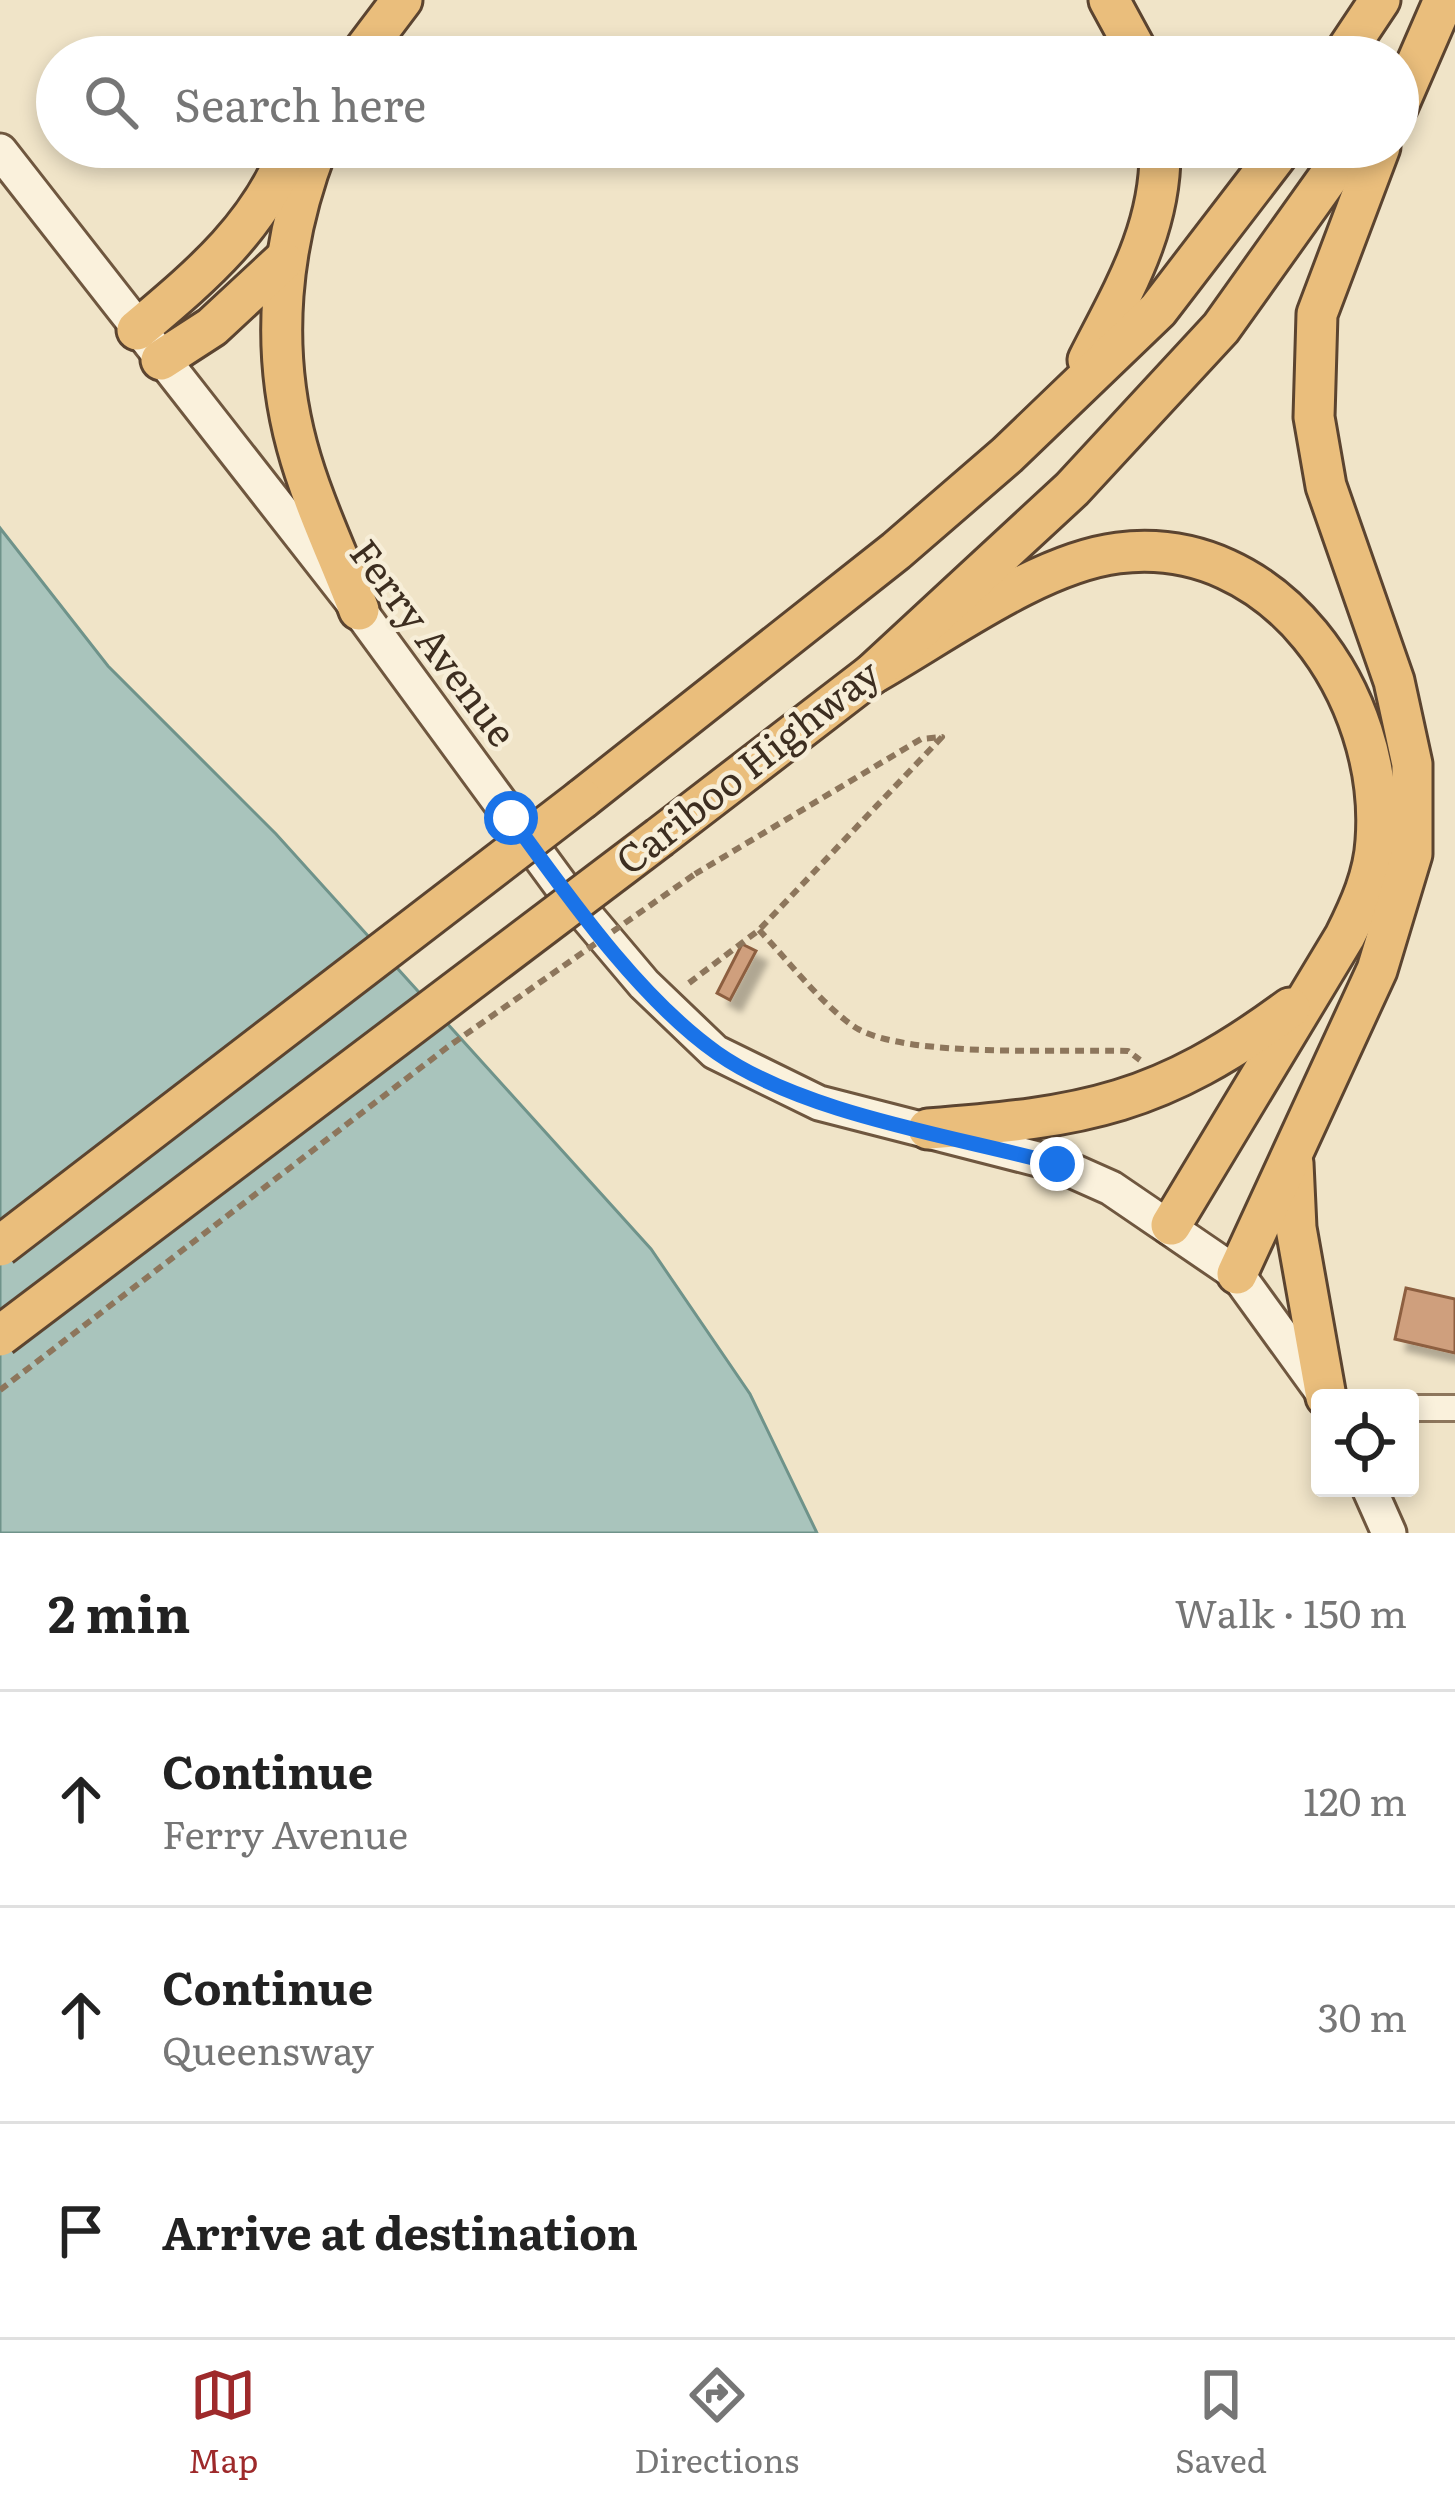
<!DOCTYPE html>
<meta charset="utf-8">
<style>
body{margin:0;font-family:Literata,serif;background:#f6f6f6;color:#222}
.controls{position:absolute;right:36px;bottom:36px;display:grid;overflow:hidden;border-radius:12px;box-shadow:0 6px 18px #0003}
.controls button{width:108px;height:108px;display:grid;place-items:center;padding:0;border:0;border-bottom:3px solid #e0e0e0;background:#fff;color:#222;font:60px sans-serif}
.stop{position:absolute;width:36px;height:36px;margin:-27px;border:9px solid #1a73e8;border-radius:50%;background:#fff}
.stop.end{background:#1a73e8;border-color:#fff;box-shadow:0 3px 12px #0008}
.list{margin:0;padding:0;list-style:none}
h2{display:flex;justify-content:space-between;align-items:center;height:156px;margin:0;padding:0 48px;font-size:51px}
h2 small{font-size:39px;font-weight:400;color:#767676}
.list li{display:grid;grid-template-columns:78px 1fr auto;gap:36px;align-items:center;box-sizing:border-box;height:216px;padding:0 48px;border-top:3px solid #e0e0e0}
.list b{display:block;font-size:45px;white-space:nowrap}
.list p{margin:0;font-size:39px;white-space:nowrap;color:#767676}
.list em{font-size:39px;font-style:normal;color:#767676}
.icon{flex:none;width:66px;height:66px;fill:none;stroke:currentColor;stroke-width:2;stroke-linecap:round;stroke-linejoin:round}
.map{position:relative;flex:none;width:1455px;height:1533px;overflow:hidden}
.search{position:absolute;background:#fff;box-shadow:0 6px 18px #0003;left:36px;right:36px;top:36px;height:132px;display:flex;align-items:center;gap:30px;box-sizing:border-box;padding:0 42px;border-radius:66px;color:#767676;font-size:45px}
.sheet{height:804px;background:#fff}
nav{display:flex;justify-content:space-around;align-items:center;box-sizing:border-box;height:168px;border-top:3px solid #e0e0e0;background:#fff;font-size:33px;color:#767676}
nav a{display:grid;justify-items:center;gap:6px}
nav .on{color:#9e2a2b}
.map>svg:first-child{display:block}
.water{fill:#a9c4bc;stroke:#6f938a;stroke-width:3}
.building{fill:#cf9f7d;stroke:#8d5f41;stroke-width:3;filter:url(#shadow)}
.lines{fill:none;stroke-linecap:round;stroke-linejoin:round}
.minor-casing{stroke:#8d765c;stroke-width:30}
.secondary-casing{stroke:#6f573f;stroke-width:39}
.trunk-casing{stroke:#5b4430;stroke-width:45}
.path{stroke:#8d765c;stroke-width:6;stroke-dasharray:9 6;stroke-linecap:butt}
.minor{stroke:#faf1dc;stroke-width:24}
.secondary{stroke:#faf1dc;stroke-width:33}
.trunk{stroke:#eabe7c;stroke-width:39}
.trunk-bridge-casing{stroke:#5b4430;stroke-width:45;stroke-linecap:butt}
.path-bridge{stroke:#8d765c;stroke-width:6;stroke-dasharray:9 6;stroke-linecap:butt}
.trunk-bridge{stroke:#eabe7c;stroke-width:39}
.route{stroke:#1a73e8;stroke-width:15}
.labels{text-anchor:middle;stroke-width:9;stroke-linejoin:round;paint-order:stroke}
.street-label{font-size:39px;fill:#3d2e20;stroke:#f7eed8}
</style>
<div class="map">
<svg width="1455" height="1533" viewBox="0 0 1455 1533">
<defs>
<filter id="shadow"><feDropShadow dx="11" dy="11" stdDeviation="3" flood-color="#0004"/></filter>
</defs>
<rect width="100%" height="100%" fill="#f0e4c8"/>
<polygon class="water" points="0,528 108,666 276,834 651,1249 750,1394 817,1533 0,1533"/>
<g class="building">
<polygon points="742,944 756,951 730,1000 717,993"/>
<polygon points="1406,1288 1455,1299 1455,1353 1395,1339"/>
</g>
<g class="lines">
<g class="minor-casing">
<polyline id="minor" points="1410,1408 1455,1408"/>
</g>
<g class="secondary-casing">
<g id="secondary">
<polyline points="0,151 359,610 562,887 644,984 715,1052 819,1103 1057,1164 1111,1188 1237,1274 1326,1397"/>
<polyline points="1369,1488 1389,1533"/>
</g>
</g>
<g class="trunk-casing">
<g id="trunk">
<polyline points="1109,0 1140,57"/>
<polyline points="359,57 402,0"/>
<polyline points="1342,57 1380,0"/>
<polyline points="1398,106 1444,0"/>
<path d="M317 147C280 243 270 346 297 446 312 502 339 557 359 610"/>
<path d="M137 330C202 275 259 228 291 147"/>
<polyline points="161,360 212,327 283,261"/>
<path d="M1088 360C1123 291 1162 228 1160 147"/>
<path d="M872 674C943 634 1038 563 1118 553 1275 533 1387 696 1376 841 1374 875 1360 906 1345 936L1171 1225"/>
<polyline points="582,799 896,551 1007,455 1158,310 1283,147"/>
<polyline points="660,837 872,674 1072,489 1221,328 1350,147"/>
<path d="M928 1129C1086 1117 1160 1104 1290 1008"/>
<polyline points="1293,1163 1296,1228 1326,1397"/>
<polyline points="1237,1274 1377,970 1412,854 1412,764 1394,681 1326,486 1314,417 1317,314 1380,147"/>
</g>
</g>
<g class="path">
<path d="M759 930C786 958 826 1010 858 1029 911 1058 1063 1049 1128 1051L1140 1060"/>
<polyline points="689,983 759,930 942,737 921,739 695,874"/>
</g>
<use href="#minor" class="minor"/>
<use href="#secondary" class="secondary"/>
<use href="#trunk" class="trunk"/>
<g class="trunk-bridge-casing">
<g id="trunk-bridge">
<polyline points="0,1246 582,799"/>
<polyline points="0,1336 660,837"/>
</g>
</g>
<polyline class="path-bridge" points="0,1390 449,1046 695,874"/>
<use href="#trunk-bridge" class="trunk-bridge"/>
</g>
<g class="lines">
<path class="route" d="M511 818C568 896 638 997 717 1053 804 1114 953 1136 1057 1164"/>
</g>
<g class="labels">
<g class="street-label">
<text transform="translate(433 643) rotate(53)" y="14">Ferry Avenue</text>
<text transform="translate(748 767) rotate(-38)" y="14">Cariboo Highway</text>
</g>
</g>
</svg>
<div class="controls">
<button><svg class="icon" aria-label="locate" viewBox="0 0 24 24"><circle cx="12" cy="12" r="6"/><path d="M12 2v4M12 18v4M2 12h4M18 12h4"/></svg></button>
</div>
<div class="stop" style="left:511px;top:818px"></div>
<div class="stop end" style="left:1057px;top:1164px"></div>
<div class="search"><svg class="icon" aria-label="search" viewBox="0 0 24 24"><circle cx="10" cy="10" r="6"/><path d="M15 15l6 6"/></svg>Search here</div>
</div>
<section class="sheet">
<h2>2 min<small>Walk · 150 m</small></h2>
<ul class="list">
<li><svg class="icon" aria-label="ahead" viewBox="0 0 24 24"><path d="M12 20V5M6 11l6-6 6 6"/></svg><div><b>Continue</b><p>Ferry Avenue</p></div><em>120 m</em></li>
<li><svg class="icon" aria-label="ahead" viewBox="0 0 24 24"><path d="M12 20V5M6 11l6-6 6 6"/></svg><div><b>Continue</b><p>Queensway</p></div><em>30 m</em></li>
<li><svg class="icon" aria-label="arrive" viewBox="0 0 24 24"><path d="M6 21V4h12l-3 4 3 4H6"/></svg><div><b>Arrive at destination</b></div></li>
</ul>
</section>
<nav>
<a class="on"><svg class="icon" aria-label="map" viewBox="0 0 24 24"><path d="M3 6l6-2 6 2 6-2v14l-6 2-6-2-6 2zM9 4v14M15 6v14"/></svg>Map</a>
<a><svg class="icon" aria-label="directions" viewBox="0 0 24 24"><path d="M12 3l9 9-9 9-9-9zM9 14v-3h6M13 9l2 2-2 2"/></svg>Directions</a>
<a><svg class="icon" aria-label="saved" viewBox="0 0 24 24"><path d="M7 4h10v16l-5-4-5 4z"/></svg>Saved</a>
</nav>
